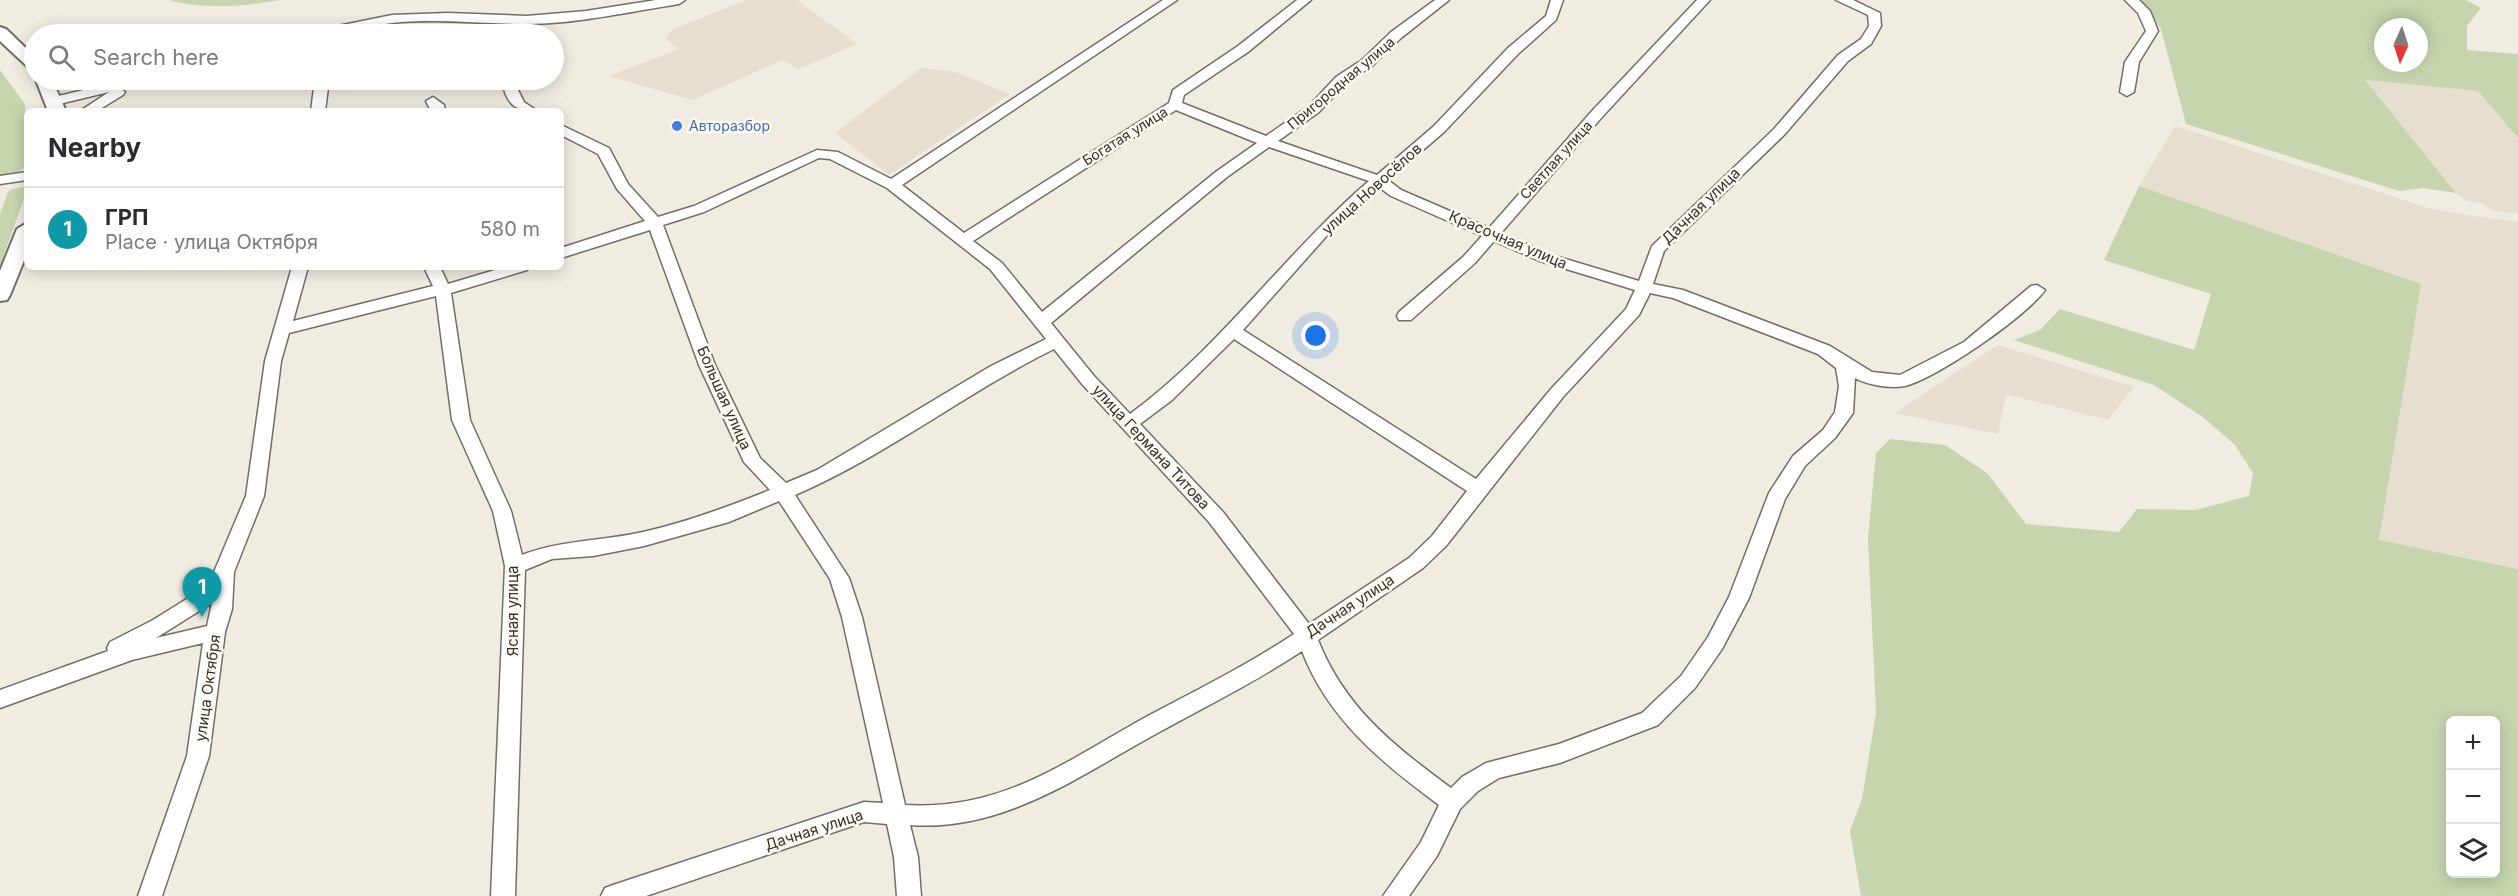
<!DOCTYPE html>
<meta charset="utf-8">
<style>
body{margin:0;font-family:Inter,sans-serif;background:#f7f7f7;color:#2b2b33}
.controls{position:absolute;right:18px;bottom:18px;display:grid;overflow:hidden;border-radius:9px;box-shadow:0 3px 15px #0003}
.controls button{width:54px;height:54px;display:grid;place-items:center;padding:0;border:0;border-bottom:2px solid #e1e1e2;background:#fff;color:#2b2b33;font:30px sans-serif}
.compass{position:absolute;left:2374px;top:18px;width:54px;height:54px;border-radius:50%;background:#fff;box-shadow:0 3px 15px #0003;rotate:183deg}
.you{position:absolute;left:1316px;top:336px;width:21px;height:21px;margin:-15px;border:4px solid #fff;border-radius:50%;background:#1a73e8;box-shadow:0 0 0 9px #1a73e833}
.badge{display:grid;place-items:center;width:39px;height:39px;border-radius:50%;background:#b45309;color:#fff;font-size:20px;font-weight:700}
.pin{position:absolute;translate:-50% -50px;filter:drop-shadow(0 2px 3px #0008)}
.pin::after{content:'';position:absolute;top:32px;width:21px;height:18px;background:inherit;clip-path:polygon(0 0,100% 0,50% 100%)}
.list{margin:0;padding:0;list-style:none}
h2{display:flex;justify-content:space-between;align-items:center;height:78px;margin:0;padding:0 24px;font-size:26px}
h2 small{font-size:20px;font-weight:400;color:#7c7c81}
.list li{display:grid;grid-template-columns:39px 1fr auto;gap:18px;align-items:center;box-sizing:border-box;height:84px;padding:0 24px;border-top:2px solid #e1e1e2}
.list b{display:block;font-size:22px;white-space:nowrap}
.list p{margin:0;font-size:20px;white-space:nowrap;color:#7c7c81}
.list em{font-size:20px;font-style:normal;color:#7c7c81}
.icon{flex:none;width:33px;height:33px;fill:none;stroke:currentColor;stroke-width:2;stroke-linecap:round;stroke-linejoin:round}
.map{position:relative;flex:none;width:2518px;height:896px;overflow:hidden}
.search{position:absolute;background:#fff;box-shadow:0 3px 15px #0003;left:24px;top:24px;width:540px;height:66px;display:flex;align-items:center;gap:15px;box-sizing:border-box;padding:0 21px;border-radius:33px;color:#7c7c81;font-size:22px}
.panel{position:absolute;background:#fff;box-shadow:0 3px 15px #0003;left:24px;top:108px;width:540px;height:162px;border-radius:9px}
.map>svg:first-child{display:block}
.built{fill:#e6dfcf}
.green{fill:#c6d5ae;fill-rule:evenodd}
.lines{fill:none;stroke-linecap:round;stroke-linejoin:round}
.minor-casing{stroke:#726f66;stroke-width:3}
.major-casing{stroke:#726f66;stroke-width:4}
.minor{fill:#fff;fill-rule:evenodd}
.major{fill:#fff;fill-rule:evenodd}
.shop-dot{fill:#3f7fe0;stroke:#fefaf0;stroke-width:2}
.labels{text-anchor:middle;stroke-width:5;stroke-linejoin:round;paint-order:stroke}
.far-street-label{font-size:14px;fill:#34322e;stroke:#fefaf0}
.far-shop-label{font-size:14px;fill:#366cbe;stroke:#fefaf0;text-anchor:start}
.street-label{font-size:15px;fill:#34322e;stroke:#fefaf0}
</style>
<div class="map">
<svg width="2518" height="896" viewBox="0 0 2518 896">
<rect width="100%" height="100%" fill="#f0ece2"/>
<g class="built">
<polygon points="746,0 797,0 857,44 798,69 783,60 692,100 609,76 679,49 665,39 673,29"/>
<polygon points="921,68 953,71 1010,94 889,175 835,133"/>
<polygon points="2364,80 2478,91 2518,138 2518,214 2491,210 2481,203 2467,201 2456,193"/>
<polygon points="2175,126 2435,210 2518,222 2518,569 2379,540 2421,284 2139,186"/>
<polygon points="1998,345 2134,387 2108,420 2006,394 1998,434 1895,413"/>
</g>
<g class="green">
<path d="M169 0H281C246 6 203 10 169 0Z"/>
<path d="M2140 0H2466L2481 8 2467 26V50L2518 54V138L2478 91 2365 80 2456 193 2423 188 2399 191 2186 124 2161 29ZM2383 27H2419V63H2383Z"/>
<polygon points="0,70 25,104 27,166 18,172 0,176"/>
<polygon points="27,186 27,190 0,266 0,213 9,190"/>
<path d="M2139 186 2421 284 2379 540 2518 569V896H1861L1850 831 1862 799 1876 712 1868 538 1876 453 1890 439 1945 445 1987 473 2026 524 2119 532 2137 509 2195 510 2249 496 2253 473 2235 445 2204 418 2154 385 2014 340 2040 330 2060 309 2194 350 2211 294 2104 260ZM2496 720V874H2450V720Z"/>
</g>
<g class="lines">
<g class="minor-casing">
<g id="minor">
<path d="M656 0H685L679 4C628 12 576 24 525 24 481 24 436 18 392 23 365 26 339 37 312 34L318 30 392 15 448 13 527 16 586 11Z"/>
<path d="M1163 0H1177L902 185 964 233 1169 103 1173 90 1238 46 1297 0H1311L1248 52 1184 95 1182 103 1266 136 1309 106 1336 77 1362 60 1391 32 1435 0H1449L1401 38 1372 66 1346 83 1319 112 1278 141 1377 175 1434 126 1508 48 1546 16 1551 0H1563L1556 20 1518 54 1444 132 1388 180 1401 190 1489 228 1592 111 1697 0H1710L1602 117 1501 233 1552 255 1639 281 1652 246 1774 129 1838 55 1861 39 1869 26 1868 15 1836 0H1853L1880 13 1881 26 1871 44 1848 61 1784 135 1664 251 1653 284 1683 290 1830 346 1872 372 1900 375 1964 342 2031 286 2037 285 2045 290C2027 316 1936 379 1905 386 1890 389 1868 385 1855 378L1853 413 1835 438 1805 466 1785 499 1749 598 1722 649 1695 688 1658 725 1560 763 1499 778 1478 791 1460 809 1437 856 1409 896H1383L1421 842 1439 805C1382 763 1328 719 1302 651 1257 681 1210 704 1163 730 1083 773 1006 832 910 825L918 857 921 896H897L894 857 887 824 864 822 646 896H601L605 888 613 885 864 802 883 803 842 617 830 579 779 501 729 522 644 546 593 556 552 559 525 570 515 896H491L505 566 493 511 452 420 436 296 289 333 281 361 264 496 234 572 232 609 225 632 209 756 162 896H138L187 756 203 643 132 660 0 708V690L108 651 107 648 110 642 153 620 214 582V572L246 496 265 361 292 267H308L293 321 433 286 424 267H440L448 284 505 267H529L527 270 451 293 470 420 511 511 522 555C561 540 603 541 643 532 687 522 728 507 770 490L744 462 699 365 650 230 561 258V248L645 221 617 189 598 154 561 135V125L609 148 628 184 658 217 694 206 817 150 838 152 891 179ZM1176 110 1257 143 1217 171 1042 312 1002 263 973 241ZM1269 147 1369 181C1284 254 1220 348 1130 414L1094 376 1051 323 1227 177ZM819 158 830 159 887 188 990 269 1046 339 991 366 817 470 786 483 760 458 715 365 663 225 704 212ZM1380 188 1391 196 1482 236 1463 257 1399 312 1397 316 1399 320H1411L1475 263 1494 241 1540 261 1635 290 1626 309 1551 389 1476 479 1243 330 1338 223ZM1650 293 1673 298 1818 354 1836 368 1839 386 1835 412 1823 430 1793 456 1769 493 1729 597 1708 637 1681 676 1642 713 1559 744 1486 763 1462 777 1451 788C1393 745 1345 708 1318 640L1423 568 1446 546 1563 397 1639 315ZM1234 339 1467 491 1432 536 1409 558 1309 624 1223 512 1140 424 1172 400ZM1054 349 1082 384 1209 522 1294 634C1246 666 1197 690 1146 717 1066 761 1003 811 905 805L862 617 849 578 795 495C886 456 965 393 1054 349ZM212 603 207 626 156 638Z"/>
<polygon points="2125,0 2139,0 2150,11 2158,31 2139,62 2134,92 2127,96 2120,92 2125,62 2146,31 2138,13"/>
<polygon points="126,80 147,80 121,89 125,92 123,95 97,111 80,111 109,92 55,105 48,101 50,98"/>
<polygon points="315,80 329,80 325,111 311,111"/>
<path d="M501 80H513L524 102 537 111C511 111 508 103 501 80Z"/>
<polygon points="433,97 444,105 445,111 431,111 426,101"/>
<polygon points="27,172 27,180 0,184 0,176"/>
</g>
</g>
<g class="major-casing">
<g id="major">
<polygon points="0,27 6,29 34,56 34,69 28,67 0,41"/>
<polygon points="36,80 52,80 66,111 48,111"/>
<polygon points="27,223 27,253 10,295 7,300 0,301 0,271 17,229"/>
</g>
</g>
<use href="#minor" class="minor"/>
<use href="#major" class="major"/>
</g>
<circle class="shop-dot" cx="677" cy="126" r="6"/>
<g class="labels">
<g class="far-street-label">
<text transform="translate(1341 83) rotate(-40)" y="5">Пригородная улица</text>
<text transform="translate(1125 136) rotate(-32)" y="5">Богатая улица</text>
<text transform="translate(1556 160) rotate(-48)" y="5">Светлая улица</text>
</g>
<g class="far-shop-label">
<text x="689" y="131">Авторазбор</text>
</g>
<g class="street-label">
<text transform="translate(1372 189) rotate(-42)" y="5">улица Новосёлов</text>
<text transform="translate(1701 206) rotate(-44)" y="5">Дачная улица</text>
<text transform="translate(1508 240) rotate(23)" y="5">Красочная улица</text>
<text transform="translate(724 398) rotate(66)" y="5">Большая улица</text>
<text transform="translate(1151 447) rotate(47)" y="5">улица Германа Титова</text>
<text transform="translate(1350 606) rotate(-33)" y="5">Дачная улица</text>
<text transform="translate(513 611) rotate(-90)" y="5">Ясная улица</text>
<text transform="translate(208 688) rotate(-82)" y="5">улица Октября</text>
<text transform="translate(814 830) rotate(-18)" y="5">Дачная улица</text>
</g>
</g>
</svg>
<div class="controls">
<button>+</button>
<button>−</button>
<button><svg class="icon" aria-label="layers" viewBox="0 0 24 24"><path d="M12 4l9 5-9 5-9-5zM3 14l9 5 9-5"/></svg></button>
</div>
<svg class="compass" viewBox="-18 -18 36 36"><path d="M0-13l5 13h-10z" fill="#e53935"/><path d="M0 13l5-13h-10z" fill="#7c7c81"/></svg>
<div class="you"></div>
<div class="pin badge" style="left:202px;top:617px;background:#0f9aa8">1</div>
<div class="search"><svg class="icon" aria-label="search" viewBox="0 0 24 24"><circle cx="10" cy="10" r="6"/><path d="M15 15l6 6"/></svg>Search here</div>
<section class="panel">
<h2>Nearby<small></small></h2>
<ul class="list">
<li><span class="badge" style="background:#0f9aa8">1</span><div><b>ГРП</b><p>Place · улица Октября</p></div><em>580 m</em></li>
</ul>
</section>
</div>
